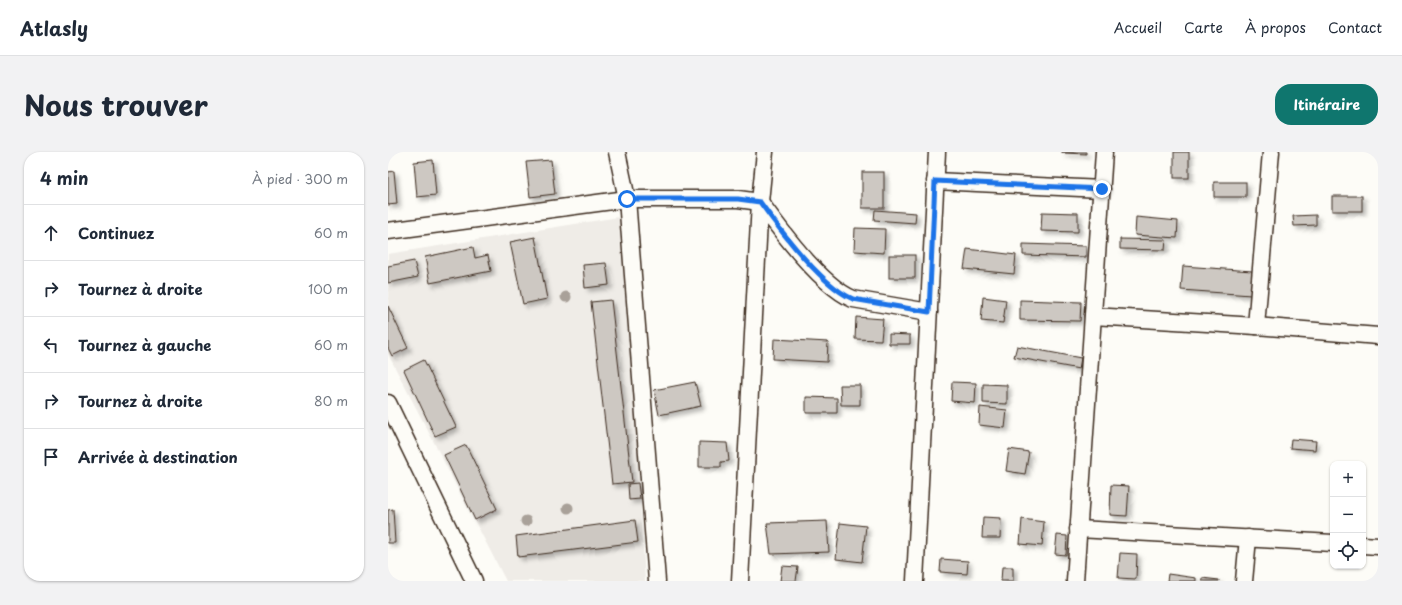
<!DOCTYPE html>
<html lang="fr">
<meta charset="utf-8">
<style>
body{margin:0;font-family:"Playpen Sans",sans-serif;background:#f2f2f3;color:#1f2937}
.controls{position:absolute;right:12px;bottom:12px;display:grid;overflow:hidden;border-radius:8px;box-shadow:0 1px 3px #0004}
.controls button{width:36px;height:36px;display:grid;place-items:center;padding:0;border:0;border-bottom:1px solid #e0e1e3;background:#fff;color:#1f2937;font:20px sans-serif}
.stop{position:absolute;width:12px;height:12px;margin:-9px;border:3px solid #1a73e8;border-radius:50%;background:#fff}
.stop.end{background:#1a73e8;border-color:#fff;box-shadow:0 1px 4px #0008}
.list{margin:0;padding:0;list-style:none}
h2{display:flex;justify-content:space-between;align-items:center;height:52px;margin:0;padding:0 16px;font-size:17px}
h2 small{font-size:13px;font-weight:400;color:#747a83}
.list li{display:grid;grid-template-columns:26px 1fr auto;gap:12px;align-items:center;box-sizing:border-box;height:56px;padding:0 16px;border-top:1px solid #e0e1e3}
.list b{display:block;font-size:15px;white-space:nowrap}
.list em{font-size:13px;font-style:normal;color:#747a83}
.icon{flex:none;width:22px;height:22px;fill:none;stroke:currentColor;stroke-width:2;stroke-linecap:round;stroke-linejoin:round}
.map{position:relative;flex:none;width:990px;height:429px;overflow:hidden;border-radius:16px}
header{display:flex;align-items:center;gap:24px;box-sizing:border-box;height:56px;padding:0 20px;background:#fff;border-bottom:1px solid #e0e1e3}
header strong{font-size:19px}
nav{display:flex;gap:22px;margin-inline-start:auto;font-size:14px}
.intro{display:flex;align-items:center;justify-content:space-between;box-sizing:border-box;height:96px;padding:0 24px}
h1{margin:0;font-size:28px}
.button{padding:10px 18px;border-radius:16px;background:#0f766e;color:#fff;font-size:14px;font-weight:700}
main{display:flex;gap:24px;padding:0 24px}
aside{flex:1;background:#fff;border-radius:16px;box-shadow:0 1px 3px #0004}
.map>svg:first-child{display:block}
.built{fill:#efece7}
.building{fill:#cdc8c2;stroke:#3b2a1e;filter:url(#shadow)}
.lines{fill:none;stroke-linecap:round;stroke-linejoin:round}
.minor-casing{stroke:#3b2a1e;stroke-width:19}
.minor{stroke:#fdfcf7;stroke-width:16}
.tree{fill:#a9a199}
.route{stroke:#1a73e8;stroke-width:5}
</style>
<header>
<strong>Atlasly</strong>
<nav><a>Accueil</a><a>Carte</a><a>À propos</a><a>Contact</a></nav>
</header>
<div class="intro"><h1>Nous trouver</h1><a class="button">Itinéraire</a></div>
<main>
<aside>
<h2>4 min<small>À pied · 300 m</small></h2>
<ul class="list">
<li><svg class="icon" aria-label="ahead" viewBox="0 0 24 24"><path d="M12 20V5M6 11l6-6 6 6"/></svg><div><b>Continuez</b></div><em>60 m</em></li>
<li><svg class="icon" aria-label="right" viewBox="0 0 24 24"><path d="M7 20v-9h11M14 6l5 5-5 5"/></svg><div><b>Tournez à droite</b></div><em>100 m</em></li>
<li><svg class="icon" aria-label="left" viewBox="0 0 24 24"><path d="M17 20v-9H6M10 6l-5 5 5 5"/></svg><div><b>Tournez à gauche</b></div><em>60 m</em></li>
<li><svg class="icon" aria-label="right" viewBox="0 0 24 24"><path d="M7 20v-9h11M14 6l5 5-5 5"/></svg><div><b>Tournez à droite</b></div><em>80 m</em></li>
<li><svg class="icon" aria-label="arrive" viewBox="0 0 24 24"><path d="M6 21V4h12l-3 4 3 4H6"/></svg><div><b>Arrivée à destination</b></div></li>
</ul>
</aside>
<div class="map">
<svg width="990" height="429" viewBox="0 0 990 429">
<defs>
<filter id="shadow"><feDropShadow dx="3.5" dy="3.5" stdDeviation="2" flood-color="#0004"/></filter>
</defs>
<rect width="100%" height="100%" fill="#fdfcf7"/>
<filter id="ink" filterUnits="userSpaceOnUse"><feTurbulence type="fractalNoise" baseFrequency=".025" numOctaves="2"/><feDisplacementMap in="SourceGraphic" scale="8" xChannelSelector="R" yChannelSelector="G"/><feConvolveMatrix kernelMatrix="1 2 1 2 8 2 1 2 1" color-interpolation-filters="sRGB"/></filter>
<g filter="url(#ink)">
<polygon class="built" points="237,64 257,429 118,429 0,202 0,102"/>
<g class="building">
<polygon points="674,0 698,0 698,2 674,1"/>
<rect x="786" y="0" width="15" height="26"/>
<polygon points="45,8 48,43 29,45 26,10"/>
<polygon points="163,8 167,42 142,45 138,10"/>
<polygon points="6,19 9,52 0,53 0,20"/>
<rect x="474" y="20" width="22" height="36"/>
<rect x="826" y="30" width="32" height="15"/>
<rect x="944" y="44" width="30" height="15"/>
<polygon points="487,58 528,61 527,71 486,68"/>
<polygon points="654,60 690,61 690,80 653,79"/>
<polygon points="928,63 928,73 906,74 905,64"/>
<polygon points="748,65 790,69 789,86 747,83"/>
<polygon points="467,76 497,77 496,101 466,99"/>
<polygon points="147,85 159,147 135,152 122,90"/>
<polygon points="732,87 778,88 777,98 732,97"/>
<polygon points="635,92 698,94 698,105 635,103"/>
<polygon points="85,95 87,106 100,103 103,119 42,131 37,105"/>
<polygon points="579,97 628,103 626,122 576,117"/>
<rect x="501" y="103" width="26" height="23"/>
<polygon points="26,109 30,125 0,131 0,114"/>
<polygon points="218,111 221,133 197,136 195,113"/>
<polygon points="795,114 864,119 863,143 793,138"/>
<polygon points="595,145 618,148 615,171 593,169"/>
<polygon points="223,148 244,330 224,332 203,150"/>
<polygon points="632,148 693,150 692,169 632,168"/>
<polygon points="0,154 20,196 4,204 0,196"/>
<polygon points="468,165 495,167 493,188 467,187"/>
<polygon points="501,182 522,183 522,192 501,192"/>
<polygon points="386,187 440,190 439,210 385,207"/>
<polygon points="629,194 693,206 691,217 626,205"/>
<polygon points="36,208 68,275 47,284 16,218"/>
<polygon points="307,230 313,254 271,263 266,238"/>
<polygon points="564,230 588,231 587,251 563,249"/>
<polygon points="595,232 619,233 619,252 595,251"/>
<polygon points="452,233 472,233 472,253 453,253"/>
<polygon points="418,245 449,246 449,261 418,261"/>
<polygon points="592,255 619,258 617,276 591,273"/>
<polygon points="903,287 928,289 927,298 902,296"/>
<polygon points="311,290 339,291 341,309 333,310 333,315 311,315"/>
<polygon points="78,293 109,357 87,368 56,303"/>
<polygon points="621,297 641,300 637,322 618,319"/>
<polygon points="250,331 252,347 241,348 240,332"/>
<polygon points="723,333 741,334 739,364 722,363"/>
<polygon points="5,357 7,391 0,391 0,358"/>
<polygon points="595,365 613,366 612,386 594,386"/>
<polygon points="634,367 656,370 654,394 632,392"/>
<polygon points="247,368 250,390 130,405 128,384"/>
<polygon points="439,369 441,400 383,402 379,371"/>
<polygon points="452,371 478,374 474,410 448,407"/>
<polygon points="669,383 679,384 678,403 667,402"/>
<polygon points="732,401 749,402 748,427 730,426"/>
<polygon points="553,407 580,409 579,422 552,420"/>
<polygon points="394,414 410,415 408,429 392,429"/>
<polygon points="614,415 625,415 625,429 613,429"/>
<polygon points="780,422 808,426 808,429 779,429"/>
<polygon points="814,426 831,428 831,429 814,429"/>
</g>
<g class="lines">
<g class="minor-casing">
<g id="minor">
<polyline points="229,0 239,47 269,429"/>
<polyline points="547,29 714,37"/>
<path d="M0 79 239 47H350L372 50C392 78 434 134 465 147L541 160"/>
<polyline points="705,164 868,174 990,184"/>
<polyline points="868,174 883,0"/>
<polyline points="0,251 86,429"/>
<polyline points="690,377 945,391"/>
<polyline points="975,393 990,394"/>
<polyline points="352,429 372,50 377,0"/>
<polyline points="527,429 549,0"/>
<polyline points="687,429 716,0"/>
<polyline points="856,429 860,386"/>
</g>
</g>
<use href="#minor" class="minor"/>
</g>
<g class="tree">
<circle cx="178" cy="145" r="5.5"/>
<circle cx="180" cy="356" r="5.5"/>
<circle cx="138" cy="369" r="5.5"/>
</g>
</g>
<g class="lines" filter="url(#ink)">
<path class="route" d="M239 47H350L372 50C392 78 434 134 465 147L541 160 547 29 714 37"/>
</g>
</svg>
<div class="controls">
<button>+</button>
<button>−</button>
<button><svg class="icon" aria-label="locate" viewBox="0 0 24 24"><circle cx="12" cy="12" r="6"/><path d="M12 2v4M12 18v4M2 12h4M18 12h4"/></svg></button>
</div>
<div class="stop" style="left:239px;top:47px"></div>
<div class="stop end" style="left:714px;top:37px"></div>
</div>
</main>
